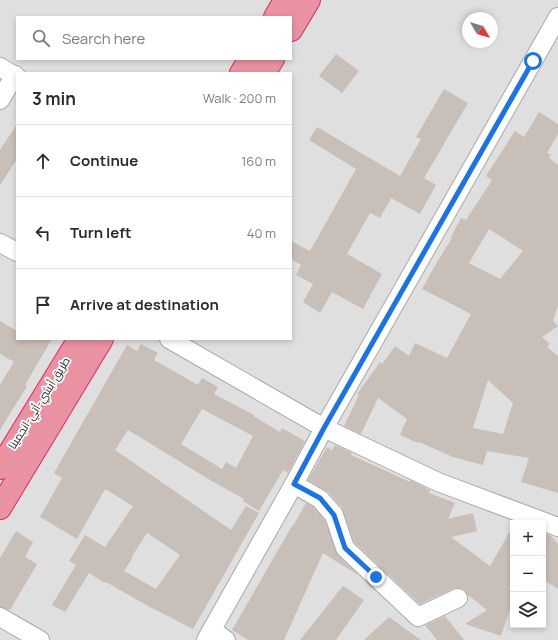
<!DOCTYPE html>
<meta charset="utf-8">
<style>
body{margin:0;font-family:Manrope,Cairo,sans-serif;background:#f2f2f3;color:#2b2b33}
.controls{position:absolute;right:12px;bottom:12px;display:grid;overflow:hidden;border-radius:0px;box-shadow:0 2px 6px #0003}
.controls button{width:36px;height:36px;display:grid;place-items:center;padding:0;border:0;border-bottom:1px solid #e1e1e2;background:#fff;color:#2b2b33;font:20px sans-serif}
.compass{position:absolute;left:462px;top:12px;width:36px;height:36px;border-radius:50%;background:#fff;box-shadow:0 2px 6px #0003;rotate:128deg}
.stop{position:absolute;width:12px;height:12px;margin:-9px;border:3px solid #1a73e8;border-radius:50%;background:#fff}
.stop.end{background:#1a73e8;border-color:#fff;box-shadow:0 1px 4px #0008}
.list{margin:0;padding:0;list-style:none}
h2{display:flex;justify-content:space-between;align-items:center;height:52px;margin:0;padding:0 16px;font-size:17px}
h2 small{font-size:13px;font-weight:400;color:#7c7c81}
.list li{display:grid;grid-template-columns:26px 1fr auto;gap:12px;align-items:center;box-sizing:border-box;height:72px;padding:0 16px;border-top:1px solid #e1e1e2}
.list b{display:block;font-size:15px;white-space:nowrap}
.list em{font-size:13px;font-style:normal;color:#7c7c81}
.icon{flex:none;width:22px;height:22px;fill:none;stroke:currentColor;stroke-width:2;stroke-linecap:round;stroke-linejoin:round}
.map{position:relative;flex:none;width:558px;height:640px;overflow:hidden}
.search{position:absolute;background:#fff;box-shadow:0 2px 6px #0003;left:16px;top:16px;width:276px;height:44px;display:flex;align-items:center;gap:10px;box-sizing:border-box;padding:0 14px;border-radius:0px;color:#7c7c81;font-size:15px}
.panel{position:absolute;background:#fff;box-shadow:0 2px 6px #0003;left:16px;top:72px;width:276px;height:268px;border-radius:0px}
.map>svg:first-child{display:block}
.residential{fill:#e0dfdf;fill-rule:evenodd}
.building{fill:#c7bfb8;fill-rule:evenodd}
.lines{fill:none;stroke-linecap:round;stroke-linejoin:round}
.street-casing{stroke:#a9a9a9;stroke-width:20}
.highway-casing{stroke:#dc2a67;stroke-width:24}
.street{stroke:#fff;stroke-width:18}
.highway{stroke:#e892a2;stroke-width:22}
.route{stroke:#1a73e8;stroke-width:5}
.labels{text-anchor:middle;stroke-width:3.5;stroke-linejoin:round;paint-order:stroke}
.street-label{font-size:11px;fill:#222;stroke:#fff}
</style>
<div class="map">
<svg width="558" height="640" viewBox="0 0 558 640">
<rect width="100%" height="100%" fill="#f2efe9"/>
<path class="residential" d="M0 0H558V640H0ZM17 17H291V59H17ZM468 18H492V42H468ZM17 73H291V339H17ZM513 523H543V625H513Z"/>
<g class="building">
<polygon points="336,54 359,71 342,93 319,76"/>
<polygon points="444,89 468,103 424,178 436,185 420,214 391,198 380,218 370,213 347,254 382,274 363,309 332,292 320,313 303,302 313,284 296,275 301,265 291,259 291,241 310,251 356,169 309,140 317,127 400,176 421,139 416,137"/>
<path d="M539 112 558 124V134L547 153 551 155 549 158 558 165V306L553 321 558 326 542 337 550 344 547 347 558 356V493L521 482 529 458 487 451 483 465 453 457 419 442 418 443 400 435 407 419 378 398 361 434 344 426 359 395 357 394 373 372 380 362 382 364 395 346 409 356 415 343 447 358 471 314 422 289 437 262 452 238 451 237 461 218 466 220 492 180 486 176 515 131 524 137ZM489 229 523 251 500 279 469 263ZM488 380 513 403 503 434 473 428Z"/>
<polygon points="17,124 17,159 0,185 0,150"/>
<polygon points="0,321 17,331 17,339 52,339 25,385 27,386 0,430 0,385 14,362 0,354"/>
<path d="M141 344 158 353 154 360 198 385 202 378 218 387 214 394 254 415 253 416 280 432 282 428 305 441 288 473 283 470 259 511 243 501 244 499 210 480 128 430 115 450 231 530 246 506 259 513 193 629 148 606 106 582 105 583 89 573 65 612 52 605 76 565 69 561 85 535 105 547 133 506 105 489 77 539 40 517 62 478 54 473 127 345 137 351ZM202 409 253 436 236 468 226 462 222 469 181 444ZM147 533 180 555 156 589 124 571 132 559 131 558Z"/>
<polygon points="335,445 352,453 351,455 410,482 410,480 430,490 429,493 455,503 448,519 473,513 477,531 451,537 490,566 513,526 513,600 501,636 465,624 487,610 468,595 464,589 458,588 453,589 420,604 354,542 342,508 328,492 308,480 327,447 332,450"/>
<polygon points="306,503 313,507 325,520 338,555 358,575 323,553 284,640 248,640 232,630 292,526 293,526"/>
<polygon points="16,531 33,542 25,557 37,564 10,610 0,607 0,558"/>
<polygon points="543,533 550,535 558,544 558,589 543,579"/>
<polygon points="343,586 364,600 336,640 300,640"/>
<polygon points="445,616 464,640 437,640 425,625"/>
<polygon points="389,617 421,640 364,640"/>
</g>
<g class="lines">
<g class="street-casing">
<g id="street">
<polyline points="0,67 17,77"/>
<polyline points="0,100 15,75"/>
<polyline points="0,243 17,252"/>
<polyline points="169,339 324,428 438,482 558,527"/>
<polyline points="294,484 320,499 334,515 345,548 418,617 458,598"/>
<polyline points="0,617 40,640"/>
<polyline points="212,630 226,640"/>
<polyline points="206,640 294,484 324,428 558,17"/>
</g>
</g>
<g class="highway-casing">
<g id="highway">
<polyline points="275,17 285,0"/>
<polyline points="291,30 309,0"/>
<polyline points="241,73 250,59"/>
<polyline points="264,73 273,59"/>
<polyline points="0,468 79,339"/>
<polyline points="0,508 102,339"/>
</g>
</g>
<use href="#street" class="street"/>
<use href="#highway" class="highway"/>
</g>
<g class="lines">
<polyline class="route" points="376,577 345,548 334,515 320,498 294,484 324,428 533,61"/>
</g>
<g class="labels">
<g class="street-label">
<text transform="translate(39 403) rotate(-58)" y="4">طريق أبشي-أتي-انجمينا</text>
</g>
</g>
</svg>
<div class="controls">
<button>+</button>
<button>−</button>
<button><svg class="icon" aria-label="layers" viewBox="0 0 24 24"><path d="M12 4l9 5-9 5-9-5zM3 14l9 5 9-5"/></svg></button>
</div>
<svg class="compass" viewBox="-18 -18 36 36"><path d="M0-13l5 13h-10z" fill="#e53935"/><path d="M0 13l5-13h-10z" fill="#7c7c81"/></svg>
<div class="stop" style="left:533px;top:61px"></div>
<div class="stop end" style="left:376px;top:577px"></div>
<div class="search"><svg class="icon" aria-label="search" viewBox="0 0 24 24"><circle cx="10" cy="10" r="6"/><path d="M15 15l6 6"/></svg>Search here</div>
<section class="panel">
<h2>3 min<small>Walk · 200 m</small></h2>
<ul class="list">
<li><svg class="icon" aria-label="ahead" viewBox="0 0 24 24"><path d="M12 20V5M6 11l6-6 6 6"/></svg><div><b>Continue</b></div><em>160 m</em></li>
<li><svg class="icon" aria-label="left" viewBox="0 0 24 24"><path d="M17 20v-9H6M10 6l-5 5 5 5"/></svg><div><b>Turn left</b></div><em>40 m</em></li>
<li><svg class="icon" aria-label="arrive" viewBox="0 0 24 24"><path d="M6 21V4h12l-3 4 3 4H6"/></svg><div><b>Arrive at destination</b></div></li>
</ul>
</section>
</div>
